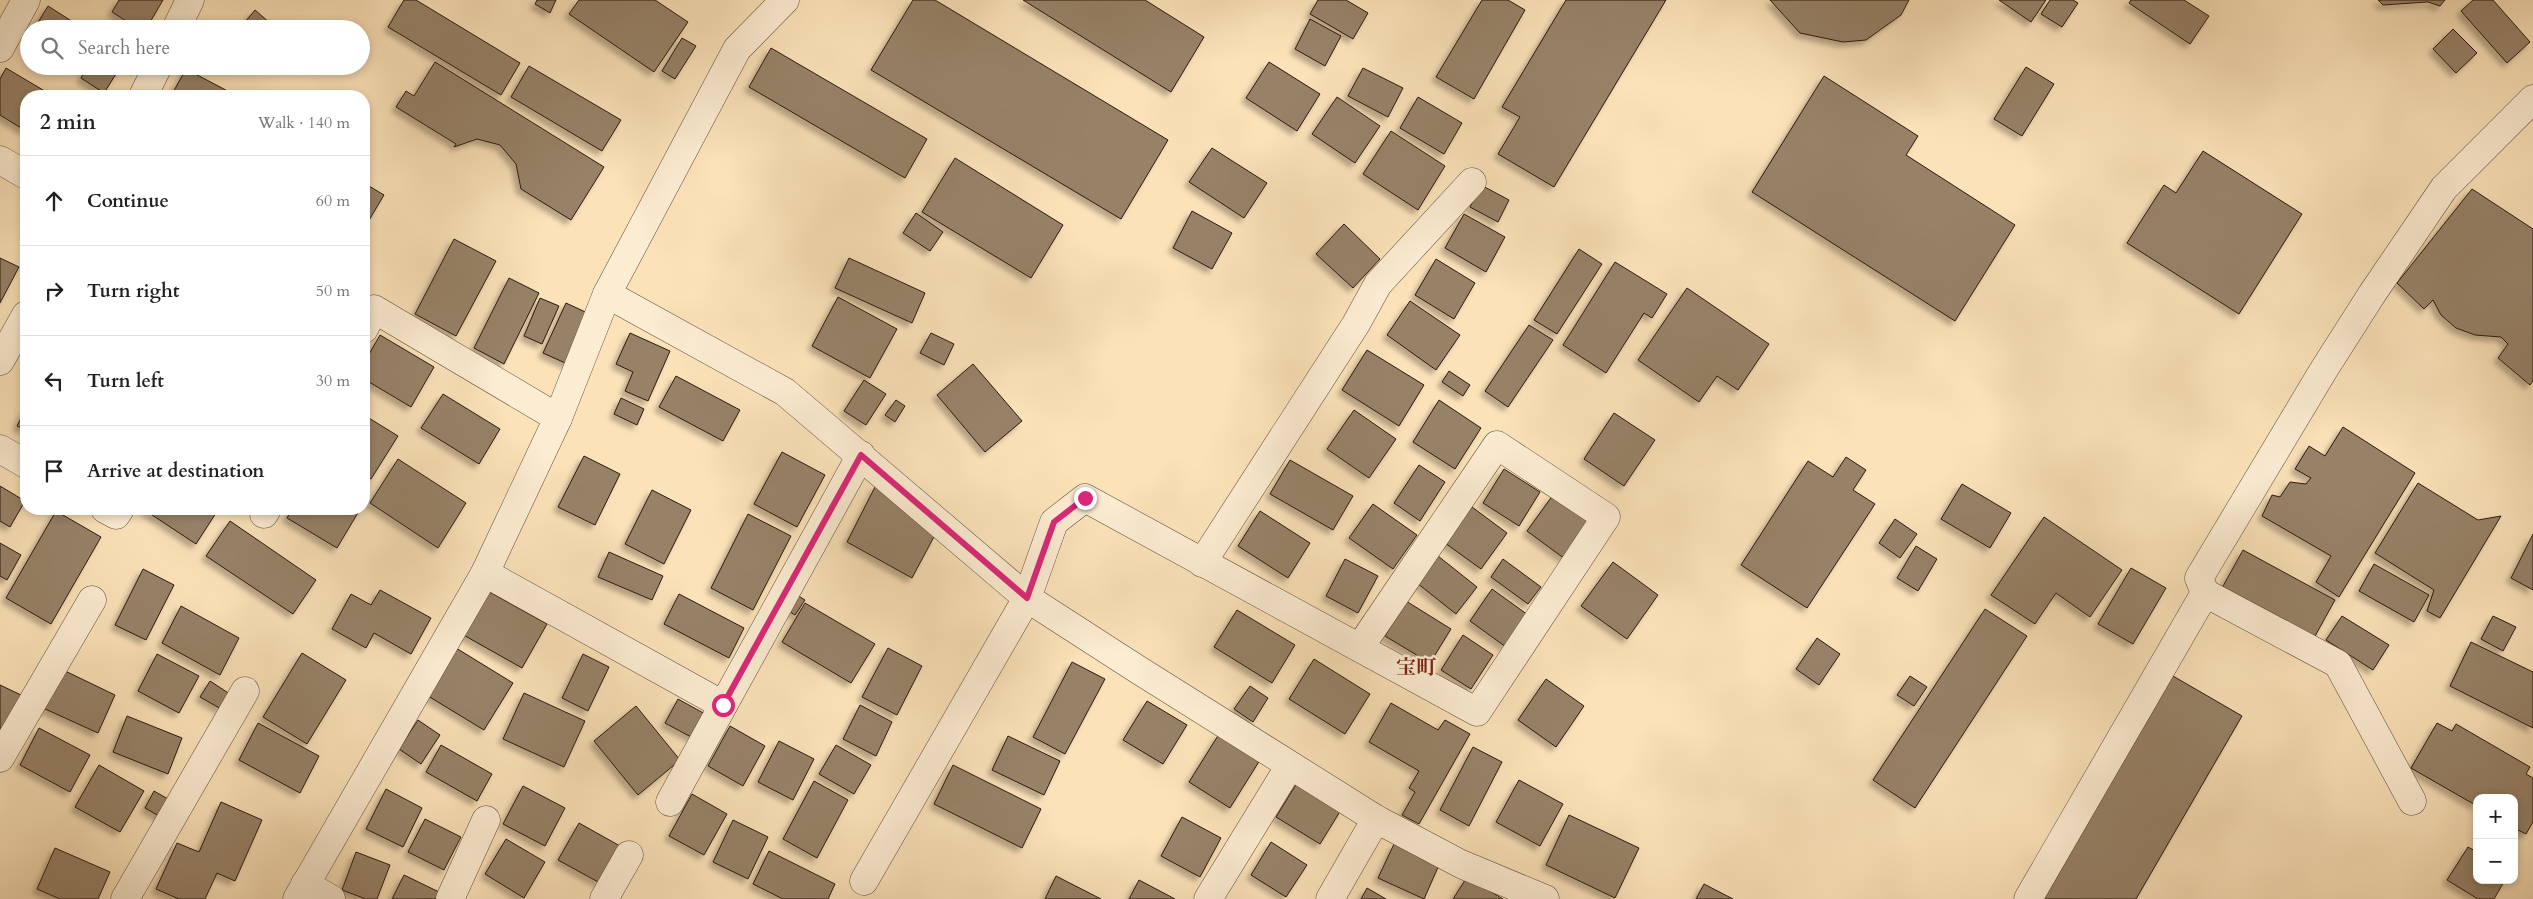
<!DOCTYPE html>
<meta charset="utf-8">
<style>
body{margin:0;font-family:Cardo,"Noto Serif JP",serif;background:#f6f6f6;color:#202124}
.controls{position:absolute;right:15px;bottom:15px;display:grid;overflow:hidden;border-radius:10px;box-shadow:0 2px 8px #0003}
.controls button{width:45px;height:45px;display:grid;place-items:center;padding:0;border:0;border-bottom:1px solid #e0e0e0;background:#fff;color:#202124;font:25px sans-serif}
.stop{position:absolute;width:15px;height:15px;margin:-11px;border:4px solid #db2777;border-radius:50%;background:#fff}
.stop.end{background:#db2777;border-color:#fff;box-shadow:0 1px 5px #0008}
.list{margin:0;padding:0;list-style:none}
h2{display:flex;justify-content:space-between;align-items:center;height:65px;margin:0;padding:0 20px;font-size:21px}
h2 small{font-size:16px;font-weight:400;color:#757577}
.list li{display:grid;grid-template-columns:32px 1fr auto;gap:15px;align-items:center;box-sizing:border-box;height:90px;padding:0 20px;border-top:1px solid #e0e0e0}
.list b{display:block;font-size:19px;white-space:nowrap}
.list em{font-size:16px;font-style:normal;color:#757577}
.icon{flex:none;width:28px;height:28px;fill:none;stroke:currentColor;stroke-width:2;stroke-linecap:round;stroke-linejoin:round}
.map{position:relative;flex:none;width:2533px;height:899px;overflow:hidden}
.search{position:absolute;background:#fff;box-shadow:0 2px 8px #0003;left:20px;top:20px;width:350px;height:55px;display:flex;align-items:center;gap:12px;box-sizing:border-box;padding:0 18px;border-radius:28px;color:#757577;font-size:19px}
.panel{position:absolute;background:#fff;box-shadow:0 2px 8px #0003;left:20px;top:90px;width:350px;height:425px;border-radius:20px}
.map>svg:first-child{display:block}
.building{fill:#978267;stroke:#2a190e;filter:url(#shadow)}
.lines{fill:none;stroke-linecap:round;stroke-linejoin:round}
.minor-casing{stroke:#5e4b39;stroke-width:29}
.minor{stroke:#fcecd2;stroke-width:28}
.route{stroke:#db2777;stroke-width:6}
.labels{text-anchor:middle;stroke-width:5;stroke-linejoin:round;paint-order:stroke}
.quarter-label{font-size:20px;font-weight:bold;fill:#7a1f14;stroke:#fcecd2}
</style>
<div class="map">
<svg width="2533" height="899" viewBox="0 0 2533 899">
<defs>
<filter id="shadow"><feDropShadow dx="-4.5" dy="4.5" stdDeviation="2.5" flood-color="#0004"/></filter>
</defs>
<rect width="100%" height="100%" fill="#fbe2b9"/>
<filter id="stains"><feTurbulence type="fractalNoise" baseFrequency=".004" numOctaves="4"/><feColorMatrix values="0 0 0 0 .2 0 0 0 0 .09 0 0 0 0 .02 0 0 0 .5 -.17"/></filter>
<radialGradient id="worn" r=".72"><stop offset=".6" stop-color="#630" stop-opacity="0"/><stop offset="1" stop-color="#630" stop-opacity=".3"/></radialGradient>
<g class="building">
<polygon points="119,0 163,0 146,29 139,29 112,12"/>
<polygon points="404,0 416,0 520,63 501,95 388,27"/>
<polygon points="537,0 556,0 550,13 535,4"/>
<polygon points="579,0 655,0 688,22 654,72 569,14"/>
<polygon points="913,0 935,0 1168,140 1121,219 871,70"/>
<polygon points="1023,0 1145,0 1204,37 1171,92"/>
<polygon points="1318,0 1346,0 1368,13 1353,39 1310,14"/>
<polygon points="1482,0 1508,0 1525,10 1474,99 1436,77"/>
<polygon points="1566,0 1666,0 1554,187 1498,154 1520,117 1502,107"/>
<polygon points="1770,0 1909,0 1901,15 1866,40 1843,42 1800,33"/>
<polygon points="1999,0 2046,0 2031,22"/>
<polygon points="2050,0 2073,0 2078,3 2062,27 2041,14"/>
<polygon points="2131,0 2184,0 2209,16 2190,44 2129,3"/>
<polygon points="2378,0 2445,0 2440,6 2428,2 2383,5"/>
<polygon points="2473,0 2493,0 2530,42 2507,63 2461,11"/>
<polygon points="48,6 84,29 34,29"/>
<polygon points="255,10 277,29 239,29"/>
<polygon points="1310,19 1341,36 1325,66 1295,49"/>
<polygon points="2453,29 2477,53 2456,73 2433,49"/>
<polygon points="682,38 696,46 675,79 662,71"/>
<polygon points="771,48 927,139 905,178 749,87"/>
<polygon points="435,62 604,167 571,220 521,189 516,164 500,145 477,139 454,147 456,144 396,107 406,91 414,96"/>
<polygon points="1269,62 1320,94 1297,131 1246,98"/>
<polygon points="88,66 121,66 104,93 81,78"/>
<polygon points="529,66 621,120 602,151 511,97"/>
<polygon points="2026,67 2054,84 2022,136 1994,119"/>
<polygon points="6,68 48,93 46,96 26,96 26,131 0,115 0,79"/>
<polygon points="1363,68 1403,88 1388,117 1348,96"/>
<polygon points="186,69 237,96 171,96"/>
<polygon points="1824,76 1918,136 1906,155 2015,225 1955,321 1752,192"/>
<polygon points="1337,97 1380,126 1355,163 1312,134"/>
<polygon points="1418,97 1462,123 1444,154 1400,128"/>
<polygon points="1391,131 1445,166 1418,210 1363,174"/>
<polygon points="1212,148 1267,183 1244,218 1189,182"/>
<polygon points="2203,151 2302,214 2239,314 2127,243 2164,185 2176,193"/>
<polygon points="955,158 1063,225 1031,278 922,212"/>
<polygon points="364,183 384,195 365,227 364,226"/>
<polygon points="1481,185 1509,200 1498,222 1470,207"/>
<polygon points="2472,189 2533,229 2533,381 2530,385 2498,358 2508,344 2501,337 2475,335 2456,328 2441,315 2433,300 2424,309 2397,283"/>
<polygon points="1192,211 1232,233 1212,269 1173,248"/>
<polygon points="916,213 943,232 930,251 903,233"/>
<polygon points="1464,214 1505,237 1486,272 1445,248"/>
<polygon points="1344,224 1380,259 1353,288 1316,254"/>
<polygon points="454,239 496,261 456,336 415,314"/>
<polygon points="1579,249 1602,264 1557,334 1534,320"/>
<polygon points="0,258 19,267 0,303"/>
<polygon points="849,258 925,293 912,323 835,288"/>
<polygon points="1436,259 1475,283 1454,319 1415,295"/>
<polygon points="1615,262 1667,294 1652,318 1644,313 1606,373 1563,345"/>
<polygon points="509,278 539,293 504,364 474,348"/>
<polygon points="1687,288 1769,344 1738,390 1717,376 1699,402 1638,360"/>
<polygon points="838,297 897,329 870,378 812,346"/>
<polygon points="540,298 559,306 542,344 524,336"/>
<polygon points="1410,301 1460,335 1436,370 1387,335"/>
<polygon points="566,303 594,316 572,366 543,353"/>
<polygon points="1529,325 1553,340 1508,407 1485,391"/>
<polygon points="630,333 670,351 648,401 625,391 633,372 616,364"/>
<polygon points="931,333 954,344 944,365 920,353"/>
<polygon points="380,335 434,367 411,407 364,379 364,363"/>
<polygon points="1367,350 1424,385 1399,426 1342,390"/>
<polygon points="973,364 1022,421 985,452 937,395"/>
<polygon points="1449,371 1470,385 1463,396 1442,382"/>
<polygon points="676,376 740,410 723,441 659,407"/>
<polygon points="864,380 886,394 866,425 844,411"/>
<polygon points="443,394 500,429 479,464 421,428"/>
<polygon points="621,398 644,409 637,425 614,414"/>
<polygon points="896,400 905,406 895,422 885,415"/>
<polygon points="1439,400 1481,428 1455,469 1413,442"/>
<polygon points="26,408 26,430 17,426"/>
<polygon points="1354,410 1396,439 1369,478 1327,449"/>
<polygon points="1614,413 1655,440 1624,486 1584,459"/>
<polygon points="364,415 398,436 371,479 364,474"/>
<polygon points="2343,427 2415,473 2339,597 2316,582 2331,556 2262,516 2272,495 2280,497 2290,482 2306,484 2311,478 2295,469 2309,446 2325,456"/>
<polygon points="782,452 825,475 797,527 754,504"/>
<polygon points="584,456 620,474 595,525 558,507"/>
<polygon points="1846,457 1866,470 1853,490 1875,504 1807,608 1741,565 1808,461 1833,477"/>
<polygon points="398,459 466,503 438,548 370,503"/>
<polygon points="1290,460 1353,496 1333,530 1270,494"/>
<polygon points="1419,465 1445,482 1420,521 1394,503"/>
<polygon points="1504,469 1540,492 1519,526 1483,503"/>
<polygon points="2418,483 2478,520 2501,516 2440,618 2427,611 2434,590 2375,553"/>
<polygon points="1962,484 2011,513 1990,548 1941,519"/>
<polygon points="876,485 936,533 912,578 847,542"/>
<polygon points="0,486 25,501 10,527 0,521"/>
<polygon points="652,490 691,510 664,564 625,544"/>
<polygon points="1553,495 1590,523 1565,559 1527,531"/>
<polygon points="1373,504 1417,535 1393,569 1349,538"/>
<polygon points="1472,507 1507,533 1481,569 1445,543"/>
<polygon points="143,509 210,509 216,513 196,544"/>
<polygon points="292,509 355,509 359,511 337,548 287,518"/>
<polygon points="56,511 101,537 51,624 6,598"/>
<polygon points="1260,511 1310,543 1288,578 1238,546"/>
<polygon points="748,514 791,536 753,610 711,588"/>
<polygon points="2044,517 2122,570 2090,617 2056,593 2035,624 1991,595"/>
<polygon points="1895,519 1917,534 1900,558 1879,543"/>
<polygon points="230,521 316,580 293,614 206,556"/>
<polygon points="2533,534 2533,590 2511,578"/>
<polygon points="0,543 21,555 7,580 0,576"/>
<polygon points="1916,546 1937,559 1918,591 1897,578"/>
<polygon points="2243,550 2335,600 2314,638 2222,588"/>
<polygon points="609,552 663,576 652,600 598,577"/>
<polygon points="1438,556 1477,587 1456,614 1417,583"/>
<polygon points="1345,559 1378,576 1358,613 1326,596"/>
<polygon points="1503,559 1541,587 1528,604 1491,577"/>
<polygon points="1613,562 1658,595 1627,639 1581,606"/>
<polygon points="2374,564 2429,595 2414,622 2359,591"/>
<polygon points="2131,568 2166,588 2133,644 2098,624"/>
<polygon points="143,569 174,585 146,640 115,625"/>
<polygon points="484,589 547,624 522,668 460,633"/>
<polygon points="1492,589 1528,615 1506,647 1470,621"/>
<polygon points="380,590 431,618 411,654 374,633 366,648 332,629 351,594 371,605"/>
<polygon points="794,593 805,600 795,615 784,608"/>
<polygon points="679,594 744,628 729,658 664,624"/>
<polygon points="1406,601 1451,629 1430,663 1385,636"/>
<polygon points="805,603 875,644 851,683 782,642"/>
<polygon points="181,606 239,638 220,675 162,643"/>
<polygon points="1985,609 2027,636 1915,808 1873,780"/>
<polygon points="1237,610 1295,645 1272,683 1214,647"/>
<polygon points="2342,616 2389,645 2373,670 2326,640"/>
<polygon points="2493,616 2516,627 2503,651 2481,639"/>
<polygon points="1463,635 1493,655 1471,689 1441,670"/>
<polygon points="1817,638 1840,654 1819,685 1796,669"/>
<polygon points="2471,642 2533,672 2533,728 2450,686"/>
<polygon points="456,648 513,683 484,730 428,696"/>
<polygon points="888,648 922,666 897,715 862,697"/>
<polygon points="302,653 346,680 307,744 263,717"/>
<polygon points="157,654 199,676 179,713 138,691"/>
<polygon points="583,654 609,667 588,711 562,698"/>
<polygon points="1314,659 1370,694 1345,734 1289,699"/>
<polygon points="1072,662 1105,679 1065,754 1033,737"/>
<polygon points="61,669 115,695 98,733 43,708"/>
<polygon points="1910,676 1927,687 1914,706 1897,695"/>
<polygon points="2173,676 2242,716 2136,899 2044,899"/>
<polygon points="1546,679 1584,706 1556,747 1518,720"/>
<polygon points="210,681 230,694 221,709 200,697"/>
<polygon points="0,685 21,695 4,730 0,728"/>
<polygon points="1250,686 1268,698 1253,722 1234,709"/>
<polygon points="524,693 585,721 564,767 503,739"/>
<polygon points="678,699 707,715 693,738 665,723"/>
<polygon points="1147,701 1187,725 1163,764 1123,740"/>
<polygon points="1391,703 1438,730 1445,720 1470,734 1419,824 1402,815 1415,792 1409,788 1419,771 1369,742"/>
<polygon points="860,705 892,722 876,756 843,739"/>
<polygon points="636,706 680,760 638,795 594,741"/>
<polygon points="127,716 182,738 168,774 113,752"/>
<polygon points="418,720 440,735 421,764 399,749"/>
<polygon points="258,723 319,756 300,793 239,760"/>
<polygon points="2437,723 2452,731 2456,724 2530,767 2526,774 2533,778 2533,822 2526,834 2514,828 2514,798 2477,798 2477,806 2411,768"/>
<polygon points="730,726 765,746 743,786 708,766"/>
<polygon points="39,728 90,755 70,792 20,765"/>
<polygon points="1219,734 1260,760 1230,808 1189,782"/>
<polygon points="1008,736 1060,761 1044,795 992,770"/>
<polygon points="779,741 814,759 793,800 758,782"/>
<polygon points="441,745 492,774 477,801 426,772"/>
<polygon points="836,745 871,765 854,794 819,774"/>
<polygon points="1473,747 1502,762 1469,826 1440,810"/>
<polygon points="99,765 144,791 120,832 75,807"/>
<polygon points="953,765 1041,809 1022,848 934,804"/>
<polygon points="1519,780 1563,804 1540,846 1496,822"/>
<polygon points="814,781 848,800 817,858 783,839"/>
<polygon points="1297,783 1341,810 1320,844 1276,817"/>
<polygon points="523,786 565,808 545,846 503,824"/>
<polygon points="386,789 422,808 403,847 366,829"/>
<polygon points="154,791 175,803 166,820 145,808"/>
<polygon points="692,794 727,814 704,855 669,836"/>
<polygon points="221,802 262,820 235,881 217,873 205,899 179,899 156,889 177,843 199,852"/>
<polygon points="1569,815 1639,848 1615,898 1546,865"/>
<polygon points="1182,817 1221,838 1200,877 1161,856"/>
<polygon points="425,819 461,837 444,870 408,852"/>
<polygon points="733,820 768,837 748,879 713,862"/>
<polygon points="579,823 620,846 600,883 558,860"/>
<polygon points="506,839 545,862 524,898 485,874"/>
<polygon points="1271,842 1307,865 1286,897 1251,875"/>
<polygon points="1394,844 1439,865 1424,899 1378,878"/>
<polygon points="2468,847 2477,852 2477,880 2505,880 2494,899 2478,899 2447,880"/>
<polygon points="55,848 110,872 98,899 60,899 37,889"/>
<polygon points="769,851 835,884 828,899 783,899 753,884"/>
<polygon points="356,852 390,865 377,899 366,899 342,890"/>
<polygon points="404,875 439,892 436,899 392,899"/>
<polygon points="1056,876 1101,899 1045,899"/>
<polygon points="1467,877 1503,899 1453,899"/>
<polygon points="1139,880 1175,899 1129,899"/>
<polygon points="1704,884 1733,899 1696,899"/>
<polygon points="1367,888 1386,899 1361,899"/>
</g>
<g class="lines">
<g class="minor-casing">
<g id="minor">
<polyline points="176,29 190,0"/>
<polyline points="0,48 26,0"/>
<polyline points="143,96 158,66"/>
<polyline points="0,160 26,175"/>
<polyline points="607,294 785,392 1027,598 1137,669 1376,819 1461,864 1545,899"/>
<polyline points="364,329 374,309 558,418"/>
<polyline points="0,361 26,315"/>
<polyline points="0,449 26,464"/>
<polyline points="105,509 116,515 120,509"/>
<polyline points="264,514 267,509"/>
<polyline points="1202,563 1356,324 1378,284 1472,182"/>
<polyline points="485,573 723,705"/>
<polyline points="2205,593 2338,664 2412,801"/>
<polyline points="0,758 92,600"/>
<polyline points="670,802 861,455"/>
<polyline points="864,881 1027,598 1054,522 1085,498 1477,712 1606,517 1497,445 1360,647"/>
<polyline points="305,884 331,899"/>
<polyline points="125,899 245,691"/>
<polyline points="297,899 485,573 558,418 607,294 737,49 785,0"/>
<polyline points="450,899 486,820"/>
<polyline points="604,899 629,855"/>
<polyline points="1208,899 1289,767"/>
<polyline points="1330,899 1376,819"/>
<polyline points="2028,899 2205,593 2199,578 2323,371 2372,294 2444,188 2533,99"/>
</g>
</g>
<use href="#minor" class="minor"/>
</g>
<g class="lines">
<polyline class="route" points="723,705 861,455 1027,598 1054,522 1085,498"/>
</g>
<g class="labels">
<g class="quarter-label">
<text x="1416" y="674">宝町</text>
</g>
</g>
<rect width="100%" height="100%" filter="url(#stains)"/>
<rect width="100%" height="100%" fill="url(#worn)"/>
</svg>
<div class="controls">
<button>+</button>
<button>−</button>
</div>
<div class="stop" style="left:723px;top:705px"></div>
<div class="stop end" style="left:1085px;top:498px"></div>
<div class="search"><svg class="icon" aria-label="search" viewBox="0 0 24 24"><circle cx="10" cy="10" r="6"/><path d="M15 15l6 6"/></svg>Search here</div>
<section class="panel">
<h2>2 min<small>Walk · 140 m</small></h2>
<ul class="list">
<li><svg class="icon" aria-label="ahead" viewBox="0 0 24 24"><path d="M12 20V5M6 11l6-6 6 6"/></svg><div><b>Continue</b></div><em>60 m</em></li>
<li><svg class="icon" aria-label="right" viewBox="0 0 24 24"><path d="M7 20v-9h11M14 6l5 5-5 5"/></svg><div><b>Turn right</b></div><em>50 m</em></li>
<li><svg class="icon" aria-label="left" viewBox="0 0 24 24"><path d="M17 20v-9H6M10 6l-5 5 5 5"/></svg><div><b>Turn left</b></div><em>30 m</em></li>
<li><svg class="icon" aria-label="arrive" viewBox="0 0 24 24"><path d="M6 21V4h12l-3 4 3 4H6"/></svg><div><b>Arrive at destination</b></div></li>
</ul>
</section>
</div>
